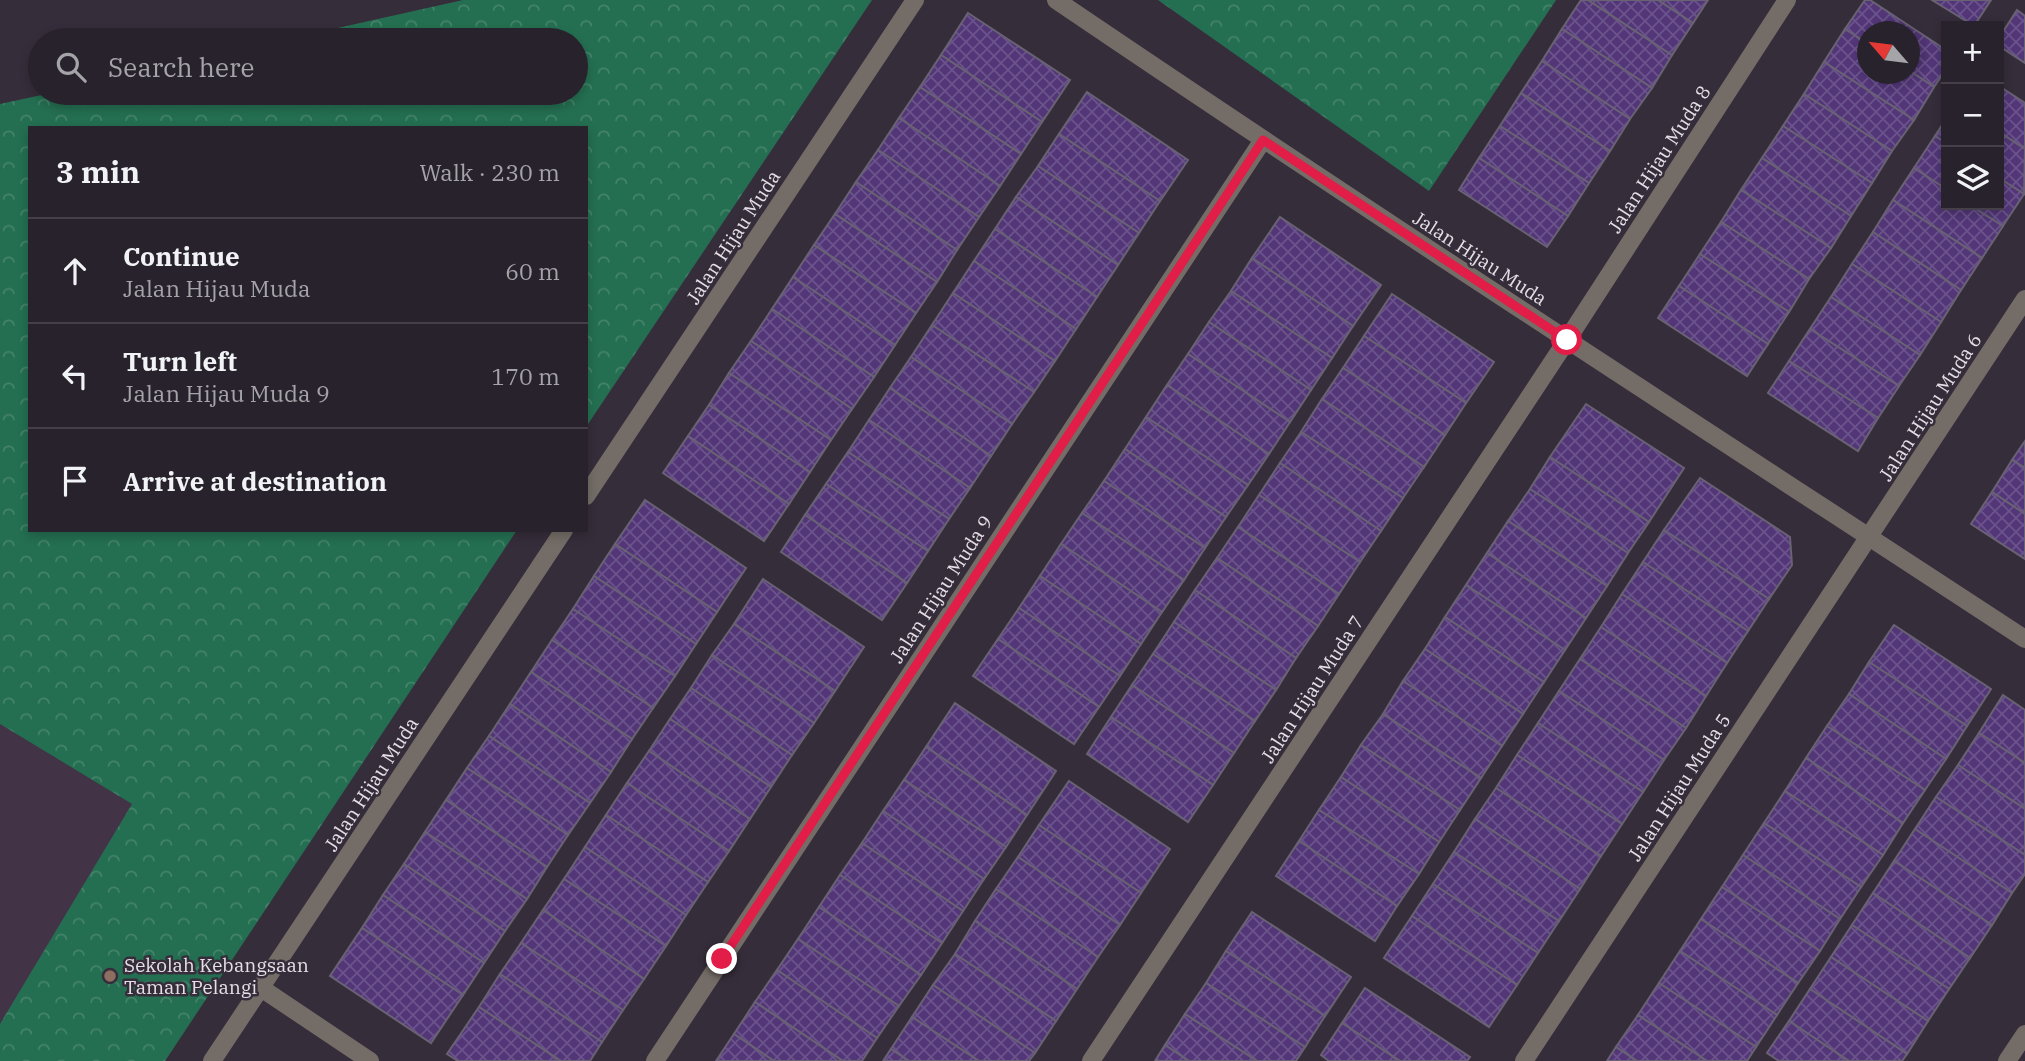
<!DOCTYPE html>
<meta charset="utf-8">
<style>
body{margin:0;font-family:"IBM Plex Serif",serif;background:#342f38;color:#f1f3f6}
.controls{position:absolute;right:21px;top:21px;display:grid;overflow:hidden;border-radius:0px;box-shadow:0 4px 10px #0003}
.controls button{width:63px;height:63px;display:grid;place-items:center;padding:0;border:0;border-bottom:2px solid #443f48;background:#28222c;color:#f1f3f6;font:35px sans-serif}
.compass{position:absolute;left:1857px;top:21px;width:63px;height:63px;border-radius:50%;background:#28222c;box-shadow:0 4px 10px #0003;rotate:298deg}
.stop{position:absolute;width:21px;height:21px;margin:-16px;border:5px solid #e11d48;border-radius:50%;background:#fff}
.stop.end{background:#e11d48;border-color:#fff;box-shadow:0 2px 7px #0008}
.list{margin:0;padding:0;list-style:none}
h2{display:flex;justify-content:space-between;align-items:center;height:91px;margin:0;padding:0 28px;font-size:30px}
h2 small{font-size:23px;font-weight:400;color:#a5a4a9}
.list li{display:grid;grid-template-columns:46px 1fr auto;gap:21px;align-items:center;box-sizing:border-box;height:105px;padding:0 28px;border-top:2px solid #443f48}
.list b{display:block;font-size:26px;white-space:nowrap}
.list p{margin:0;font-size:23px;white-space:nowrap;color:#a5a4a9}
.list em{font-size:23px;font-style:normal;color:#a5a4a9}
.icon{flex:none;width:38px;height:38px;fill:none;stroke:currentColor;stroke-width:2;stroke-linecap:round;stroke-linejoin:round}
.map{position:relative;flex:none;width:2025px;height:1061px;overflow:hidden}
.search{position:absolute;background:#28222c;box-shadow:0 4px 10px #0003;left:28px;top:28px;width:560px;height:77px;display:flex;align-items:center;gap:18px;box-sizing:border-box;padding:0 24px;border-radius:38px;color:#a5a4a9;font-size:26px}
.panel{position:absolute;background:#28222c;box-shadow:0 4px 10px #0003;left:28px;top:126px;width:560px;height:406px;border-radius:0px}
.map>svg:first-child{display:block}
.built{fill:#423446}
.forest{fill:url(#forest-crowns)}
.building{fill:url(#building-cross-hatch);stroke:#686273;stroke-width:2}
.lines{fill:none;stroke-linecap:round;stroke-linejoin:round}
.minor{stroke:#746d67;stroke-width:18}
.route{stroke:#e11d48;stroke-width:9}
.education-dot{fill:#8d6e63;stroke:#362d3a;stroke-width:2.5}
.labels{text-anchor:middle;stroke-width:5;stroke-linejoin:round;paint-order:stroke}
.street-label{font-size:19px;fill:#e5dfe7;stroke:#362d3a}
.poi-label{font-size:19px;fill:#e5dfe7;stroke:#362d3a;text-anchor:start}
</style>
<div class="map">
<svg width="2025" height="1061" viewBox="0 0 2025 1061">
<defs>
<pattern id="forest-crowns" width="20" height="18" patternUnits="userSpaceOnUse" patternTransform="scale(1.75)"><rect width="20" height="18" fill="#246f51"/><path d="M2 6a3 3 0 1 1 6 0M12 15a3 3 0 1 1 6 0" fill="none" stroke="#44836a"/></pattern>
<pattern id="building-cross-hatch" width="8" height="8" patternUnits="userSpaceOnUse" patternTransform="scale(1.75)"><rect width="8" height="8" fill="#523678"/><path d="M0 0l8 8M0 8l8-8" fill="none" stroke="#6b538b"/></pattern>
</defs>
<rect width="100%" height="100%" fill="#362d3a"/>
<polygon class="built" points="0,724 275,891 165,1061 0,1061"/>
<g class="forest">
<polygon points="463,0 872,0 586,427 586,128 30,128 30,530 517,530 165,1061 0,1061 0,1024 132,804 0,724 0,104 51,93 576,93 576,40 284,40"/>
<polygon points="1158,0 1556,0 1429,191"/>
</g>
<g class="building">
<polygon points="1581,0 1588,0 1672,55 1652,88 1562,29"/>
<polygon points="1588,0 1658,0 1693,23 1672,55"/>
<polygon points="1658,0 1708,0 1693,23"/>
<polygon points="1865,0 1870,0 1946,50 1946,69 1934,87 1910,71 1910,32 1868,32 1868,44 1845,29"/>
<polygon points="1932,0 1991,0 1974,26"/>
<polygon points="2017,10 2025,16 2025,63 1999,46 1999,38"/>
<polygon points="968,13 1070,80 1042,122 941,55"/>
<polygon points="1562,29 1652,88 1630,119 1542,61"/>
<polygon points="1845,29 1868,44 1868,74 1910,74 1910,71 1934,87 1914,120 1824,62"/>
<polygon points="941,55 1042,122 1021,154 920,87"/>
<polygon points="1542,61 1630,119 1610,151 1521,93"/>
<polygon points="1824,62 1914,120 1892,151 1804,94"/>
<polygon points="1999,86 2025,103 2025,149 1999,132"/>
<polygon points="920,87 1021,154 1000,186 899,118"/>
<polygon points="1087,92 1188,160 1160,201 1059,134"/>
<polygon points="1521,93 1610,151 1589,183 1500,126"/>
<polygon points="1804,94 1892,151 1872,183 1783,126"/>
<polygon points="899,118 1000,186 979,217 878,150"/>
<polygon points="1946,119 1946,143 1935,136"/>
<polygon points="1500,126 1589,183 1568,216 1479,158"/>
<polygon points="1783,126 1872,183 1851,216 1762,158"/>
<polygon points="1999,132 2025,149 2024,194 1999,178"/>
<polygon points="1059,134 1160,201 1139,233 1038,166"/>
<polygon points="1935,136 1946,143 1946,189 1914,168"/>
<polygon points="878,150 979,217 957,250 856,182"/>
<polygon points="1479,158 1568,216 1547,247 1459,190"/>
<polygon points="1762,158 1851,216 1831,248 1741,190"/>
<polygon points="1038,166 1139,233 1118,265 1016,197"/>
<polygon points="1914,168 1946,189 1946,205 1970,205 2003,226 1982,258 1893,200"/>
<polygon points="1999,178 2024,194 2003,226 1970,205 1999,205"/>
<polygon points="856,182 957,250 937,282 835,214"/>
<polygon points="1741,190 1831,248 1809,279 1721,222"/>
<polygon points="1016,197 1118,265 1097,297 995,229"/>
<polygon points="1893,200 1982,258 1961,290 1873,232"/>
<polygon points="835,214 937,282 916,313 814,245"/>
<polygon points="1280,217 1381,285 1353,326 1252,258"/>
<polygon points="1721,222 1809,279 1789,312 1700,254"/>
<polygon points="995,229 1097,297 1076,329 974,261"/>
<polygon points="1873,232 1961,290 1941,322 1852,264"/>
<polygon points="814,245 916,313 895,345 793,277"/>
<polygon points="1700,254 1789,312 1768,344 1679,286"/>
<polygon points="1252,258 1353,326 1332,358 1231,291"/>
<polygon points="974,261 1076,329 1055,361 953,293"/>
<polygon points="1852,264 1941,322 1920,355 1831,297"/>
<polygon points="793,277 895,345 874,377 772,309"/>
<polygon points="1679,286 1768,344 1747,376 1658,318"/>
<polygon points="1231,291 1332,358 1311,390 1209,322"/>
<polygon points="953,293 1055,361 1034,392 932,325"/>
<polygon points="1392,294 1494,362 1466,403 1364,336"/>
<polygon points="1831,297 1920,355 1899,386 1810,329"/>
<polygon points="772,309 874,377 852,409 751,341"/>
<polygon points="1209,322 1311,390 1290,422 1188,354"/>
<polygon points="932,325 1034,392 1012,424 911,357"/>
<polygon points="1810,329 1899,386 1878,418 1789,361"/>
<polygon points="1364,336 1466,403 1445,435 1343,368"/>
<polygon points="751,341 852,409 831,440 729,373"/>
<polygon points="1188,354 1290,422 1269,454 1167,385"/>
<polygon points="911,357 1012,424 991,456 890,388"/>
<polygon points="1789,361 1878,418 1858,451 1768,393"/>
<polygon points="1343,368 1445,435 1424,467 1322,399"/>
<polygon points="729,373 831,440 810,472 709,405"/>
<polygon points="1167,385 1269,454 1248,485 1146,417"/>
<polygon points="890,388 991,456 970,488 869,420"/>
<polygon points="1322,399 1424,467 1403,498 1301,432"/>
<polygon points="1586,404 1684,468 1649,522 1550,457"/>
<polygon points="709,405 810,472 789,504 688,436"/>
<polygon points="1146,417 1248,485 1226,517 1125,449"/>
<polygon points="869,420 970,488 949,519 848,452"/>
<polygon points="1301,432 1403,498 1381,531 1280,463"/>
<polygon points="688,436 789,504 764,541 663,473"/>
<polygon points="2025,441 2025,468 2012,460"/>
<polygon points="1125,449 1226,517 1205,548 1104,481"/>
<polygon points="848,452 949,519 928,551 826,484"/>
<polygon points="1550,457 1649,522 1628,553 1530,489"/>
<polygon points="2012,460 2025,468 2025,514 1992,492"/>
<polygon points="1280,463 1381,531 1360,562 1259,495"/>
<polygon points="1700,478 1790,537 1792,565 1769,599 1664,530"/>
<polygon points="1104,481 1205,548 1184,580 1082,513"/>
<polygon points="826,484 928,551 907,583 805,515"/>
<polygon points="1530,489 1628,553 1607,586 1508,521"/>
<polygon points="1992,492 2025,514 2025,559 1971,524"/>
<polygon points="1259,495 1360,562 1339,594 1238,527"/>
<polygon points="645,500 746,568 717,612 615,544"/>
<polygon points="1082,513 1184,580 1162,612 1061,544"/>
<polygon points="805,515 907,583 882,620 781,552"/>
<polygon points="1508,521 1607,586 1586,618 1487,553"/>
<polygon points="1238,527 1339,594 1318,626 1217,558"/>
<polygon points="1664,530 1769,599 1748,631 1643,562"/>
<polygon points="615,544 717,612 696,644 594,576"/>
<polygon points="1061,544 1162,612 1141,644 1040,576"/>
<polygon points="1487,553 1586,618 1565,650 1466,585"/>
<polygon points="1217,558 1318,626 1296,658 1195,590"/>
<polygon points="1643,562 1748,631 1727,663 1622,594"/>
<polygon points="594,576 696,644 675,676 573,609"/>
<polygon points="1040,576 1141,644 1120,676 1019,608"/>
<polygon points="763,579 864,647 835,691 734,624"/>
<polygon points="1466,585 1565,650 1544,682 1445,617"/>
<polygon points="1195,590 1296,658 1276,690 1174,622"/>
<polygon points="1622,594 1727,663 1706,696 1601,627"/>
<polygon points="1019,608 1120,676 1099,707 998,639"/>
<polygon points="573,609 675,676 653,708 552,640"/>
<polygon points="1445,617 1544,682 1523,714 1425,649"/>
<polygon points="1174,622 1276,690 1255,721 1153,654"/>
<polygon points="734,624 835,691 814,723 712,655"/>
<polygon points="1894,625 1991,689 1967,726 1869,662"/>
<polygon points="1601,627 1706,696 1686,728 1580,659"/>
<polygon points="998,639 1099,707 1074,744 973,676"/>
<polygon points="552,640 653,708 632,739 531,672"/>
<polygon points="1425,649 1523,714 1502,746 1403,681"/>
<polygon points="1153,654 1255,721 1234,753 1132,685"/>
<polygon points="712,655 814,723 792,755 691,688"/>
<polygon points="1580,659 1686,728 1664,760 1559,691"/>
<polygon points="1869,662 1967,726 1946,759 1849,694"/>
<polygon points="531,672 632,739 611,772 510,704"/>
<polygon points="1403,681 1502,746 1481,778 1383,714"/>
<polygon points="1132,685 1234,753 1213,785 1111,717"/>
<polygon points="691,688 792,755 771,787 670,719"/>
<polygon points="1559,691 1664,760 1643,792 1538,723"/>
<polygon points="1849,694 1946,759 1925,790 1827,726"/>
<polygon points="2003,695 2025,710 2025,763 1979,733"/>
<polygon points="955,703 1056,771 1027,815 926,747"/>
<polygon points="510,704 611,772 590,803 489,736"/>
<polygon points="1383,714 1481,778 1460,810 1361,745"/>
<polygon points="1111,717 1213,785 1188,822 1087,754"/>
<polygon points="670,719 771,787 750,819 649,751"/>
<polygon points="1538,723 1643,792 1622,824 1517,755"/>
<polygon points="1827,726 1925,790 1903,823 1806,758"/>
<polygon points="1979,733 2025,763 2025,809 1958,765"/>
<polygon points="489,736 590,803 568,835 467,768"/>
<polygon points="1361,745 1460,810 1439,842 1341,777"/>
<polygon points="926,747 1027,815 1006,847 904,780"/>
<polygon points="649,751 750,819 729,851 627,783"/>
<polygon points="1517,755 1622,824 1601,856 1496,788"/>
<polygon points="1806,758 1903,823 1883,855 1785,791"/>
<polygon points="1958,765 2025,809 2025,855 1936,797"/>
<polygon points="467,768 568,835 547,867 446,800"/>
<polygon points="1341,777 1439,842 1419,874 1319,810"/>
<polygon points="904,780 1006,847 984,879 883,811"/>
<polygon points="1069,781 1170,849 1141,893 1039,825"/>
<polygon points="627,783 729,851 708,882 606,815"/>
<polygon points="1496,788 1601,856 1580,889 1475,819"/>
<polygon points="1785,791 1883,855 1861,887 1764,823"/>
<polygon points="1936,797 2025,855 2025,874 2012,893 1915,829"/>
<polygon points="446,800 547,867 527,899 425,832"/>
<polygon points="1319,810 1419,874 1397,906 1299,841"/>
<polygon points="883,811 984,879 963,911 862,843"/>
<polygon points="606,815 708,882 686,915 585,847"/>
<polygon points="1475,819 1580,889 1559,921 1454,852"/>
<polygon points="1764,823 1861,887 1840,919 1743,855"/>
<polygon points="1039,825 1141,893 1120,925 1018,857"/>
<polygon points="1915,829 2012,893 1992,925 1894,861"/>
<polygon points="425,832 527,899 505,931 404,864"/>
<polygon points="1299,841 1397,906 1375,941 1276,876"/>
<polygon points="862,843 963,911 942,943 840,875"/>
<polygon points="585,847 686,915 666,946 564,879"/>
<polygon points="1454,852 1559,921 1538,953 1433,884"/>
<polygon points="1743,855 1840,919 1820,951 1722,887"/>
<polygon points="1018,857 1120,925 1098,957 996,889"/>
<polygon points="1894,861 1992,925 1970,958 1873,893"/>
<polygon points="404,864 505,931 484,963 383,895"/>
<polygon points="840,875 942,943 921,975 819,907"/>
<polygon points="564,879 666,946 644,979 543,910"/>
<polygon points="1433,884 1538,953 1517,985 1412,916"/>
<polygon points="1722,887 1820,951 1798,983 1701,919"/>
<polygon points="996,889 1098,957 1077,989 975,921"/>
<polygon points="1873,893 1970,958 1949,989 1852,925"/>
<polygon points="383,895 484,963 463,995 362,928"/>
<polygon points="819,907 921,975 899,1006 798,939"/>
<polygon points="543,910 644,979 623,1010 521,943"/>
<polygon points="1252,912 1351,977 1325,1016 1226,951"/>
<polygon points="1412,916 1517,985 1489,1027 1384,958"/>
<polygon points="1701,919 1798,983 1777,1015 1680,951"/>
<polygon points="975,921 1077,989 1056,1021 955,954"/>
<polygon points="1852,925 1949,989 1928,1021 1831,957"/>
<polygon points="362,928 463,995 431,1043 330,976"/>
<polygon points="798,939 899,1006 877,1038 777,970"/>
<polygon points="521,943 623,1010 602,1042 500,974"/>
<polygon points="1226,951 1325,1016 1305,1047 1206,983"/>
<polygon points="1680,951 1777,1015 1756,1047 1659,983"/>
<polygon points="955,954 1056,1021 1035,1053 933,985"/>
<polygon points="1831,957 1928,1021 1907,1054 1810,989"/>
<polygon points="777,970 877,1038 862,1061 843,1061 755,1002"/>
<polygon points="500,974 602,1042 590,1061 561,1061 479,1007"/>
<polygon points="1206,983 1305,1047 1296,1061 1257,1061 1185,1014"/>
<polygon points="1659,983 1756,1047 1747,1061 1707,1061 1638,1015"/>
<polygon points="933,985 1035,1053 1029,1061 979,1061 912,1017"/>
<polygon points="1365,988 1470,1057 1467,1061 1400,1061 1342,1023"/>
<polygon points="1810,989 1907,1054 1902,1061 1849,1061 1789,1021"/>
<polygon points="755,1002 843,1061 774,1061 734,1034"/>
<polygon points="479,1007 561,1061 458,1061 447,1054"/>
<polygon points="1185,1014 1257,1061 1189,1061 1165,1045"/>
<polygon points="1638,1015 1707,1061 1637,1061 1616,1047"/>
<polygon points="912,1017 979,1061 909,1061 891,1049"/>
<polygon points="1789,1021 1849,1061 1779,1061 1767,1053"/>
<polygon points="1342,1023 1400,1061 1329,1061 1321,1055"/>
<polygon points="734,1034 774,1061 716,1061"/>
<polygon points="1165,1045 1189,1061 1155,1061"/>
<polygon points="1616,1047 1637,1061 1607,1061"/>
<polygon points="891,1049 909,1061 883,1061"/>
</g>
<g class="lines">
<g class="minor">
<path d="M1056 0C1376 217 1701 427 2025 639"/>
<polyline points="586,496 915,0"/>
<polyline points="261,988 370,1061"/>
<polyline points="212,1061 564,530"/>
<polyline points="655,1061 1263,140"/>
<polyline points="1091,1061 1567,340 1787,0"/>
<polyline points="1524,1061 2025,299"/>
<polyline points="2007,1061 2025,1034"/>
</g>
</g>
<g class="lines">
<polyline class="route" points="722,959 1263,140 1567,340"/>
</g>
<circle class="education-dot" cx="110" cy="976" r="7"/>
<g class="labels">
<g class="street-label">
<text transform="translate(1659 159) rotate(-57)" y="7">Jalan Hijau Muda 8</text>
<text transform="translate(733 237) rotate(-57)" y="7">Jalan Hijau Muda</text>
<text transform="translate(1480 258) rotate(33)" y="7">Jalan Hijau Muda</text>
<text transform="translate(1930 407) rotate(-57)" y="7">Jalan Hijau Muda 6</text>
<text transform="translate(941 589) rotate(-57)" y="7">Jalan Hijau Muda 9</text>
<text transform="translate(1312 689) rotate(-57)" y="7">Jalan Hijau Muda 7</text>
<text transform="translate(371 784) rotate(-57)" y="7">Jalan Hijau Muda</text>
<text transform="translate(1679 787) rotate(-57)" y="7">Jalan Hijau Muda 5</text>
</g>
<g class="poi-label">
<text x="124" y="972">Sekolah Kebangsaan<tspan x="124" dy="22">Taman Pelangi</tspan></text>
</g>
</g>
</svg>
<div class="controls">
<button>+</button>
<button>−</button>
<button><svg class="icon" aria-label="layers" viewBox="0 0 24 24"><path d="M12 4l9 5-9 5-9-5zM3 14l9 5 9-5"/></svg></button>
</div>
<svg class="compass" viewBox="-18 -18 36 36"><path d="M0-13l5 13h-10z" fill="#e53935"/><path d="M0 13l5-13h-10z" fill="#a5a4a9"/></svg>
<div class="stop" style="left:1567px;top:340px"></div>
<div class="stop end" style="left:722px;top:959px"></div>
<div class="search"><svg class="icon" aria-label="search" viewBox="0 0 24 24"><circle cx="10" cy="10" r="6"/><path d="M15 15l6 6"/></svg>Search here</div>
<section class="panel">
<h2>3 min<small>Walk · 230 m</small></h2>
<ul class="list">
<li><svg class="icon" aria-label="ahead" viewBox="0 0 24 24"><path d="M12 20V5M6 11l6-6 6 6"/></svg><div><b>Continue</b><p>Jalan Hijau Muda</p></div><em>60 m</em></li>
<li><svg class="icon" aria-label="left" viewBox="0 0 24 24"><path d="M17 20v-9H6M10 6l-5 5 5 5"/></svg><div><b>Turn left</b><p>Jalan Hijau Muda 9</p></div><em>170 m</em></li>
<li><svg class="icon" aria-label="arrive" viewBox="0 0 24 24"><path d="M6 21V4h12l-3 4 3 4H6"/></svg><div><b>Arrive at destination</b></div></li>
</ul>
</section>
</div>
